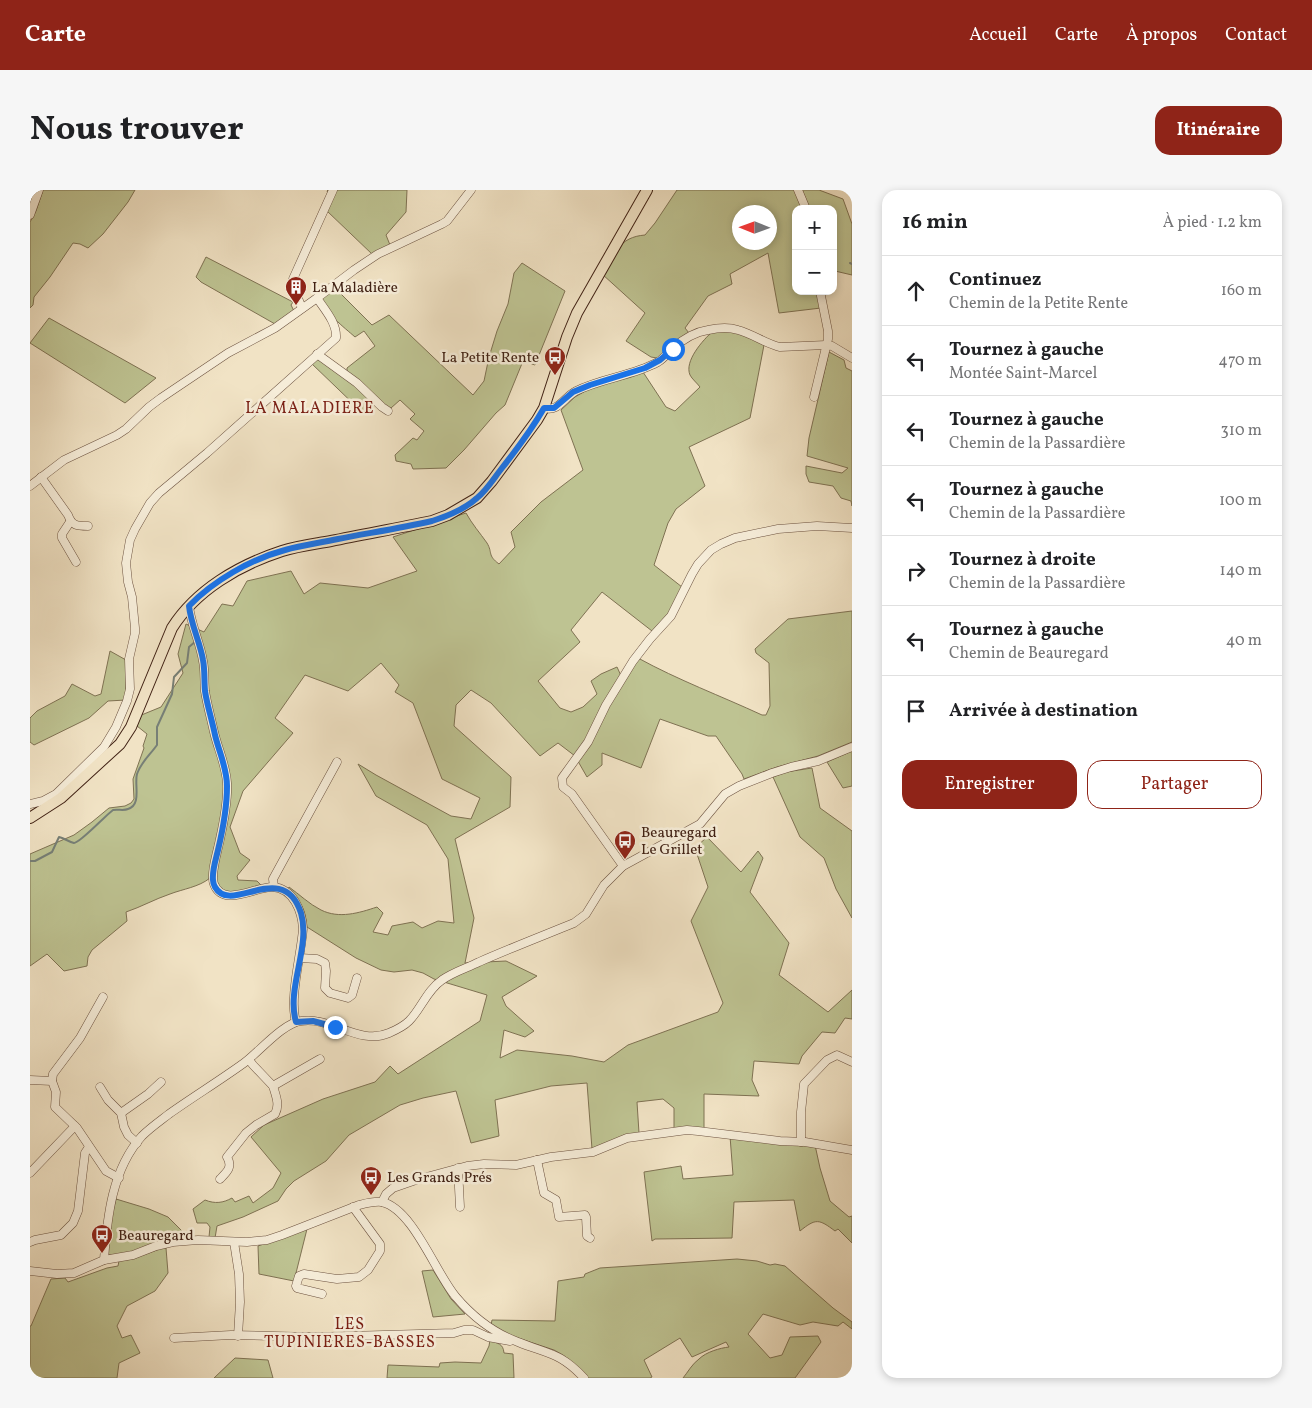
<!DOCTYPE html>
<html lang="fr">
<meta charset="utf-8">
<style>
body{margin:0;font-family:Vollkorn,serif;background:#f6f6f6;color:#202124}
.controls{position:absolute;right:15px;top:15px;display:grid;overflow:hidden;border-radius:10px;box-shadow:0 2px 8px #0003}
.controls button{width:45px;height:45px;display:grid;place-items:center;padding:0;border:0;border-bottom:1px solid #e0e0e0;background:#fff;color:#202124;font:25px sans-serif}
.compass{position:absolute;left:702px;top:15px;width:45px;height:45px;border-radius:50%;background:#fff;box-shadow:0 2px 8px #0003;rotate:271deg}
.stop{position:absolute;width:15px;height:15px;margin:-11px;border:4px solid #1a73e8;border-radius:50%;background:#fff}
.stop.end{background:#1a73e8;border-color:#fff;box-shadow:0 1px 5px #0008}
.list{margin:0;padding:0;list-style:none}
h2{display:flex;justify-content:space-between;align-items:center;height:65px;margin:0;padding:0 20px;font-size:21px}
h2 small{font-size:16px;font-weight:400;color:#757577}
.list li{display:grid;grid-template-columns:32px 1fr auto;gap:15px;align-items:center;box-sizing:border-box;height:70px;padding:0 20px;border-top:1px solid #e0e0e0}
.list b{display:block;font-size:19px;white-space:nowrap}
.list p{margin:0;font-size:16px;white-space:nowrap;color:#757577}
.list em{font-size:16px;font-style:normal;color:#757577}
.actions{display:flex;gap:10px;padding:15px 20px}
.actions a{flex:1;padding:11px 0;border:1px solid #8f2418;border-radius:15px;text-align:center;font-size:18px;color:#8f2418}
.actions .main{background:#8f2418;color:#fff}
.icon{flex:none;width:28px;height:28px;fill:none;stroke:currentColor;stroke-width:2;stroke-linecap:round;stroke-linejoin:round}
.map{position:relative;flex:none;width:822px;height:1188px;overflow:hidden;border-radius:15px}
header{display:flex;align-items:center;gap:30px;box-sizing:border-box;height:70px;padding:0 25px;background:#8f2418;color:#fff}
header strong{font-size:24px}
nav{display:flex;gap:28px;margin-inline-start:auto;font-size:18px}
.intro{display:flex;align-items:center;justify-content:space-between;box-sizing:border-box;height:120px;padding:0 30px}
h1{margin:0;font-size:35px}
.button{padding:12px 22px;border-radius:15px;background:#8f2418;color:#fff;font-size:18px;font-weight:700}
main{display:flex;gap:30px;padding:0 30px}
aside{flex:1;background:#fff;border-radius:15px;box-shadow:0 2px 8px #0003}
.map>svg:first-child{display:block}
.green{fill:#bec392;stroke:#7f7253;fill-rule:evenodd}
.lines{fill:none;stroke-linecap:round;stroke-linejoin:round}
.stream{stroke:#777f76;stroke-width:2}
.minor-casing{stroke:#6c5240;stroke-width:9}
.major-casing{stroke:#402114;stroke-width:12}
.minor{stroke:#f6edd9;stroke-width:8}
.major{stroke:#f1e3c5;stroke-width:10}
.route{stroke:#1a73e8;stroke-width:6}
.labels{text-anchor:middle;stroke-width:5;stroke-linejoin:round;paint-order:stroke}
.poi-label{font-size:15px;fill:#402114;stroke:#f6edd9;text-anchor:start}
.neighbourhood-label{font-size:16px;letter-spacing:1px;fill:#7a1f14;stroke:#f6edd9}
</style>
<header>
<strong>Carte</strong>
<nav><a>Accueil</a><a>Carte</a><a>À propos</a><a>Contact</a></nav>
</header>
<div class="intro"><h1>Nous trouver</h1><a class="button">Itinéraire</a></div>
<main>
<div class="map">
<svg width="822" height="1188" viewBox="0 0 822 1188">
<rect width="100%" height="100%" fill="#f1e3c5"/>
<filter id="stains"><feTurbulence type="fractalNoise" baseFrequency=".004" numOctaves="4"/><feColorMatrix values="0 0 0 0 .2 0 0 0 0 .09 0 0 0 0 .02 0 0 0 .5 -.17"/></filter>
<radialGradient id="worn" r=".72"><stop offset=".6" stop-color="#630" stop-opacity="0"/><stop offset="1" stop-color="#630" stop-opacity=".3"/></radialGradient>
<g class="green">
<polygon points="13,0 105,0 98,12 73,44 58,58 50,54 43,53 20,87 4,107 3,115 0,118 0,32 6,21"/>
<polygon points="298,0 377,0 376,22 356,45 360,55 343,65 297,21 302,10 297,1"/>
<path d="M647 0H765L774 19H766V101H787L791 118 749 123 738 63 700 84 702 94 678 106 655 138 659 143 627 168 621 167 596 151 615 123 572 84C584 64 589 47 615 45L625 33ZM709 22H739V52H709Z"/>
<polygon points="772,0 789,0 813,9 822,34 822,85 805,81 803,83 803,19 780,19"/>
<polygon points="176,67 263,112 261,115 264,121 245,134 171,92 166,87"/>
<path d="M492 73 535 101 505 175 493 171 475 215 466 223 434 260 416 278 383 279 381 274 366 271 365 265 383 248 387 250 394 241 380 229 385 224 370 210 361 218 357 219 317 183V178L345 156 334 141 325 147C315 138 292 121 292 107L305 98 342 135 359 125 443 205 454 191 459 167 467 141 478 114 484 83Z"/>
<polygon points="19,128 126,188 95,213 0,153"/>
<path d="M683 141 707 142 734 155 720 228 659 257 675 296 646 319 638 333 624 375 652 397 642 419 622 441 572 402 541 440 550 452 508 491 530 518 541 522 553 517 567 504 561 491 571 484 587 477 593 490 608 468C648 490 691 506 732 525H736L740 516 739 473 726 463 725 459 758 429 822 421V552L788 566 747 577 714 589 712 584 686 546H678L630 529 611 578 572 563V575L557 587 545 566 528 553 510 566 461 513 441 500 426 515 424 536 481 587 480 617 425 649 444 728 435 773 476 771 507 786 472 807 476 816 504 841 495 847 474 840 470 868 487 860 542 866 574 872 598 855 688 822 693 813 661 731 678 697 665 658 677 647 711 682 728 661 733 668 720 702 759 753 749 785 798 822 822 800V829L815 828 805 843 792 842 772 866 769 874 724 871 722 890 729 906 674 904V939L644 940V918L633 909 607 912 609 943 562 959 557 893 521 896 465 910 469 946 441 953 426 901 393 908 370 915 319 945 296 971 264 991 256 999 248 1011 213 1027 187 1036 185 1048 179 1047 180 1037 177 1033H167L163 1019 175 1010C185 1014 193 1013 202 1008L205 1012 219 1006 223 1013 243 998 251 983 221 947 234 935 293 909 345 892 360 876 368 884 450 831 457 805 404 789 393 783 382 780 364 782 351 780 326 768 277 737C275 717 271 713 258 699L259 697C269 704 279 714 291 720 309 729 329 723 347 717L353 723 343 742 358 745 362 736 383 732 392 738 408 731 424 733 418 669 397 635 346 606 328 574 346 585 421 626 441 629 450 608 412 589 383 513 365 502 369 495 351 473 318 501 275 485 245 528 263 543 213 601 200 637 210 663 220 670 207 686 208 690 227 691 232 696 199 703 192 702 180 688C169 697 153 699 140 704 125 709 111 717 96 722L97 731 62 760 58 767 57 776 34 781 17 764 0 776V664L44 645 62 632 79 618 95 616 101 613 104 609 103 589 114 558 113 556 117 544 107 536 109 526 131 517 153 483 148 464 156 434 174 442 192 414 203 416 217 391 261 381 274 404 290 393 338 398 387 381 363 347 436 323C442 334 450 343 457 353 463 363 457 365 469 374L485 357 481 342 511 312 553 280 531 220 545 207 562 197 613 182 636 217 645 221 670 197C667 193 662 189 660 185 654 171 673 150 683 141Z"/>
<polygon points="799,162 814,170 816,178 822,181 822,316 821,311 811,308 803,296 779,292 776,284 776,276 812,283 818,278 777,266 779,248"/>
<polygon points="286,168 316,188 343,212 333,223 281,173"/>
<polygon points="80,461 96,470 96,510 78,511 59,528 4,555 0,552 0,528 7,521 35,506 42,494 65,506 71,504"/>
<polygon points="822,561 822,596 813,598 797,572"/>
<polygon points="782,578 790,618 822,641 822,728 806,699 794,668 770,647 743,587 756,582"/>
<path d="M700 946 785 955 790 978 800 1011 819 1027 822 1026V1053L808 1039 805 1041C789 1029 786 1028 770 1041L764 1010 704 1012 702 1048 625 1049 622 1051 614 982 651 976 653 989 703 985Z"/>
<polygon points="86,1009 119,1019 138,1027 157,1046 139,1049 99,1064 77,1065 78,1040"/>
<polygon points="277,1039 264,1091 229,1084 228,1056"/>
<polygon points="132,1058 136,1058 138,1083 125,1101 97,1116 87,1136 92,1148 101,1145 110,1163 89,1173 87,1188 0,1188 0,1136 1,1136 21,1089 35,1088 38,1092 77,1078 88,1076 89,1071 102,1069"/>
<path d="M707 1069 727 1071 740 1075 745 1074 755 1076 803 1118 822 1132V1139L813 1132 808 1136 783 1132 770 1135 733 1124 718 1144 740 1168 752 1165 760 1147 788 1146 791 1152 765 1188H653C658 1182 662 1174 669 1169 676 1162 690 1158 699 1157L696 1152 662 1167 650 1148 614 1170 622 1187 620 1188H558L540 1170 533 1165 524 1160 482 1146 461 1135 462 1130 525 1131 528 1091 554 1087 555 1084 570 1078Z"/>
<polygon points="403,1080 421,1109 435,1124 403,1127 392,1081"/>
<path d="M460 1150C468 1154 473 1153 474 1163L483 1164 484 1188H357L358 1175 409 1177 410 1173 425 1172 451 1173 459 1156Z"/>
<polygon points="205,1168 238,1170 243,1188 184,1188"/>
</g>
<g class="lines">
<g class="stream">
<polyline points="820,73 822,74"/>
<path d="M0 671H5L22 662 29 647C34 648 39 652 44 653 49 654 76 625 83 620 88 619 94 621 98 619 112 615 104 594 107 584 111 572 120 565 127 555V537L142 504 144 487 157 473 159 457 166 451"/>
</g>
<g class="minor-casing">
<g id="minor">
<polyline points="768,0 776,19"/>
<polyline points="0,25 9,0"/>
<polyline points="272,118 267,106 263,89 303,0"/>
<polyline points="287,164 327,193 352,217 358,221"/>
<polyline points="784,207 798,149 798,141 790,101"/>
<path d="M514 218C529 222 534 207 546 201 572 188 602 186 628 172 633 169 637 164 642 159 652 150 664 142 678 140 687 138 699 137 708 140 723 144 736 154 750 157L796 155 802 156 822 168"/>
<path d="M11 287 38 325C42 336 47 336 58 336"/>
<polyline points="0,296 34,270 87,245 96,239 119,217 131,208 198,163 245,138 287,108 324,80 348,64 412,34 417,31 441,0"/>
<polyline points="40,332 32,344 32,348 46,372"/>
<path d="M159 416C161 435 170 452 173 471 175 480 174 491 175 501 177 514 181 528 184 542 188 559 196 575 197 593 198 611 194 631 190 649 188 660 180 684 184 694 193 718 225 697 242 697 264 698 272 722 273 739 271 765 259 809 266 832"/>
<path d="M0 614 13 611 26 604 74 557 86 537 97 511 100 499 99 469 105 443V438L102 407 98 392 96 373 100 350 105 339 120 313 129 303 177 263 306 148C307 133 295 120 287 108"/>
<polyline points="593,676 542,604 533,597 532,588 558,552 576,515 603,471 620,449 641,426 662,384 668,374 681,360 691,354 705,348 748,339 787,336 822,338"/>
<polyline points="244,697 243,689 307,572"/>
<polyline points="270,768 287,769 295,773 296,781 295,798 300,803 318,808 322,805 327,788"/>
<polyline points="73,807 50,848 23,884 22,891 26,902 25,917 47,938 76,981 89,988"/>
<polyline points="219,870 223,875 243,896 290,869"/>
<polyline points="0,890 22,891"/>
<polyline points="70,897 78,910 91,923 94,937 98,945 107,953"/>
<polyline points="91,923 118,904 131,892"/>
<polyline points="771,952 771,922 774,894 797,870 807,865 822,872"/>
<polyline points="507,970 514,1003 526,1010 529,1027 555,1025 556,1027 557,1046 560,1048"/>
<polyline points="428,978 430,1017"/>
<polyline points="0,983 45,936"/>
<path d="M190 989C197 982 203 977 197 967L216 943 226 935 245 924C250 915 246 906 243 896"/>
<polyline points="352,1012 356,1004 363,998 389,989 437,976 454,974 486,975 521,967 563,962 597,948 657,940 668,941 750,951 775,952 822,960"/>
<polyline points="0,1052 5,1050 31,1045 43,1033 48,1021 55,963 59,957"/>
<polyline points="204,1052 209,1084 210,1112 208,1146"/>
<path d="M74 1070C77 1028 82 979 112 946 120 938 130 931 139 924 163 907 189 891 214 873 229 862 253 833 271 831 301 826 329 856 359 843 366 840 374 836 379 831 391 819 397 800 412 790 423 782 437 778 449 772 481 758 512 746 544 733L556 724 574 695 593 676 670 634 695 604 709 596 742 583 761 577 788 571 822 557"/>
<path d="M0 1081 27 1084 44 1083 74 1070 103 1065 126 1056 143 1052 168 1050 217 1052 237 1050 252 1045 329 1015C337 1013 344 1011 352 1012 383 1019 406 1084 426 1107 443 1127 464 1143 488 1152 517 1164 530 1162 554 1188"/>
<polyline points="292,1104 267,1098 266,1096 269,1086 274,1084 307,1089 329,1087 338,1080 350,1061 350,1054 323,1017"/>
<polyline points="144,1148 201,1145 283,1147 424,1143 434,1140 443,1140 458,1147 480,1151"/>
</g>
</g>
<g class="major-casing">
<path id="major" d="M0 628 31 608 90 554 101 537 142 438C166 400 209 375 252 361 268 356 285 354 301 351 335 344 369 338 402 331L418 325 447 308 462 291 507 230 514 218 537 147 547 123 617 0"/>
</g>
<use href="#minor" class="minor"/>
<use href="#major" class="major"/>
</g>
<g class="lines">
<path class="route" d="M305 837 283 831 266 832C256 798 281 757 271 723 253 668 201 726 185 697 184 695 183 692 183 690 182 680 186 669 188 660 193 639 197 617 197 596 197 578 189 562 185 545 182 530 177 515 175 501 174 491 175 480 173 470 170 452 161 435 159 416 183 391 221 369 255 360 272 355 290 353 308 349 339 343 371 338 402 331 418 326 435 319 447 308 457 300 464 288 472 278 487 259 502 239 514 218H524L543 202 560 195 615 178 630 170 643 159"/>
</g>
<defs>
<g id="building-pin" transform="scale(1.125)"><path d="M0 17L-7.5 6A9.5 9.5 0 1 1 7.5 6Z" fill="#8f2418" stroke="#f6edd9"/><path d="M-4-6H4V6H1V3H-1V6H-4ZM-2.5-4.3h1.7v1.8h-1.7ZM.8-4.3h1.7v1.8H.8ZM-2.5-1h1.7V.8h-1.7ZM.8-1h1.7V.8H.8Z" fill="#fff"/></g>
<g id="bus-pin" transform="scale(1.125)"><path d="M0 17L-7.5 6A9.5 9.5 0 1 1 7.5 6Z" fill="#8f2418" stroke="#f6edd9"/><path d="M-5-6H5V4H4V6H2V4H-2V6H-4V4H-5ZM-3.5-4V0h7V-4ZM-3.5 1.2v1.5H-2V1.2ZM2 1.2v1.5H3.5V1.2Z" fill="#fff"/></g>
</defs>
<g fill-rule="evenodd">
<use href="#building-pin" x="266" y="97"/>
<use href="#bus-pin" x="525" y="167"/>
<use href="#bus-pin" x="595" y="651"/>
<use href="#bus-pin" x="341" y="987"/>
<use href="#bus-pin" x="72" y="1045"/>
</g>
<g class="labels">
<g class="poi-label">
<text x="282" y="102">La Maladière</text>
<text x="509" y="172" text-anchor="end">La Petite Rente</text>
<text x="611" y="647">Beauregard<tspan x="611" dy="17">Le Grillet</tspan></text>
<text x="357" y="992">Les Grands Prés</text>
<text x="88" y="1050">Beauregard</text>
</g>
<g class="neighbourhood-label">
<text x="280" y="223">LA MALADIERE</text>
<text x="320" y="1139">LES<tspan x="320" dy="18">TUPINIERES-BASSES</tspan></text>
</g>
</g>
<rect width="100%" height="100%" filter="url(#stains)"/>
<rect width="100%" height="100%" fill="url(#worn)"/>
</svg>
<div class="controls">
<button>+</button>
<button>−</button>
</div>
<svg class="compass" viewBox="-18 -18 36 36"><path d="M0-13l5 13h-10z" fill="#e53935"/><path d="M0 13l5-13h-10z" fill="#757577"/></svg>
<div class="stop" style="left:643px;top:159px"></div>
<div class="stop end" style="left:305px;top:837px"></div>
</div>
<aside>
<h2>16 min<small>À pied · 1.2 km</small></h2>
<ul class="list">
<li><svg class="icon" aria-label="ahead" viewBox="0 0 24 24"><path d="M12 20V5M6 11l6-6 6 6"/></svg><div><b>Continuez</b><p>Chemin de la Petite Rente</p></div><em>160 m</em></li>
<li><svg class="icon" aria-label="left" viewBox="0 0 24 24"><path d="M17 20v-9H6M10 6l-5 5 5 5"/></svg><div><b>Tournez à gauche</b><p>Montée Saint-Marcel</p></div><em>470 m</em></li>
<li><svg class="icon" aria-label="left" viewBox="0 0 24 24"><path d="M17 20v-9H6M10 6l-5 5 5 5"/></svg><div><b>Tournez à gauche</b><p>Chemin de la Passardière</p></div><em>310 m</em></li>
<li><svg class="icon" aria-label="left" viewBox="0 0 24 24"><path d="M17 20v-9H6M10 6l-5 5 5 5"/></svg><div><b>Tournez à gauche</b><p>Chemin de la Passardière</p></div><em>100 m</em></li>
<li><svg class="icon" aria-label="right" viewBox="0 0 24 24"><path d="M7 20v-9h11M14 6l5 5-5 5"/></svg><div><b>Tournez à droite</b><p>Chemin de la Passardière</p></div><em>140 m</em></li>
<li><svg class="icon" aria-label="left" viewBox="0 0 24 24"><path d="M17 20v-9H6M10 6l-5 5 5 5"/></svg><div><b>Tournez à gauche</b><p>Chemin de Beauregard</p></div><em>40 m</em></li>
<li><svg class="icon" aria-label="arrive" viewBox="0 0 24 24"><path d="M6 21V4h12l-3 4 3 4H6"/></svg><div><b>Arrivée à destination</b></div></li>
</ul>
<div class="actions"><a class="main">Enregistrer</a><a>Partager</a></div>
</aside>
</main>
